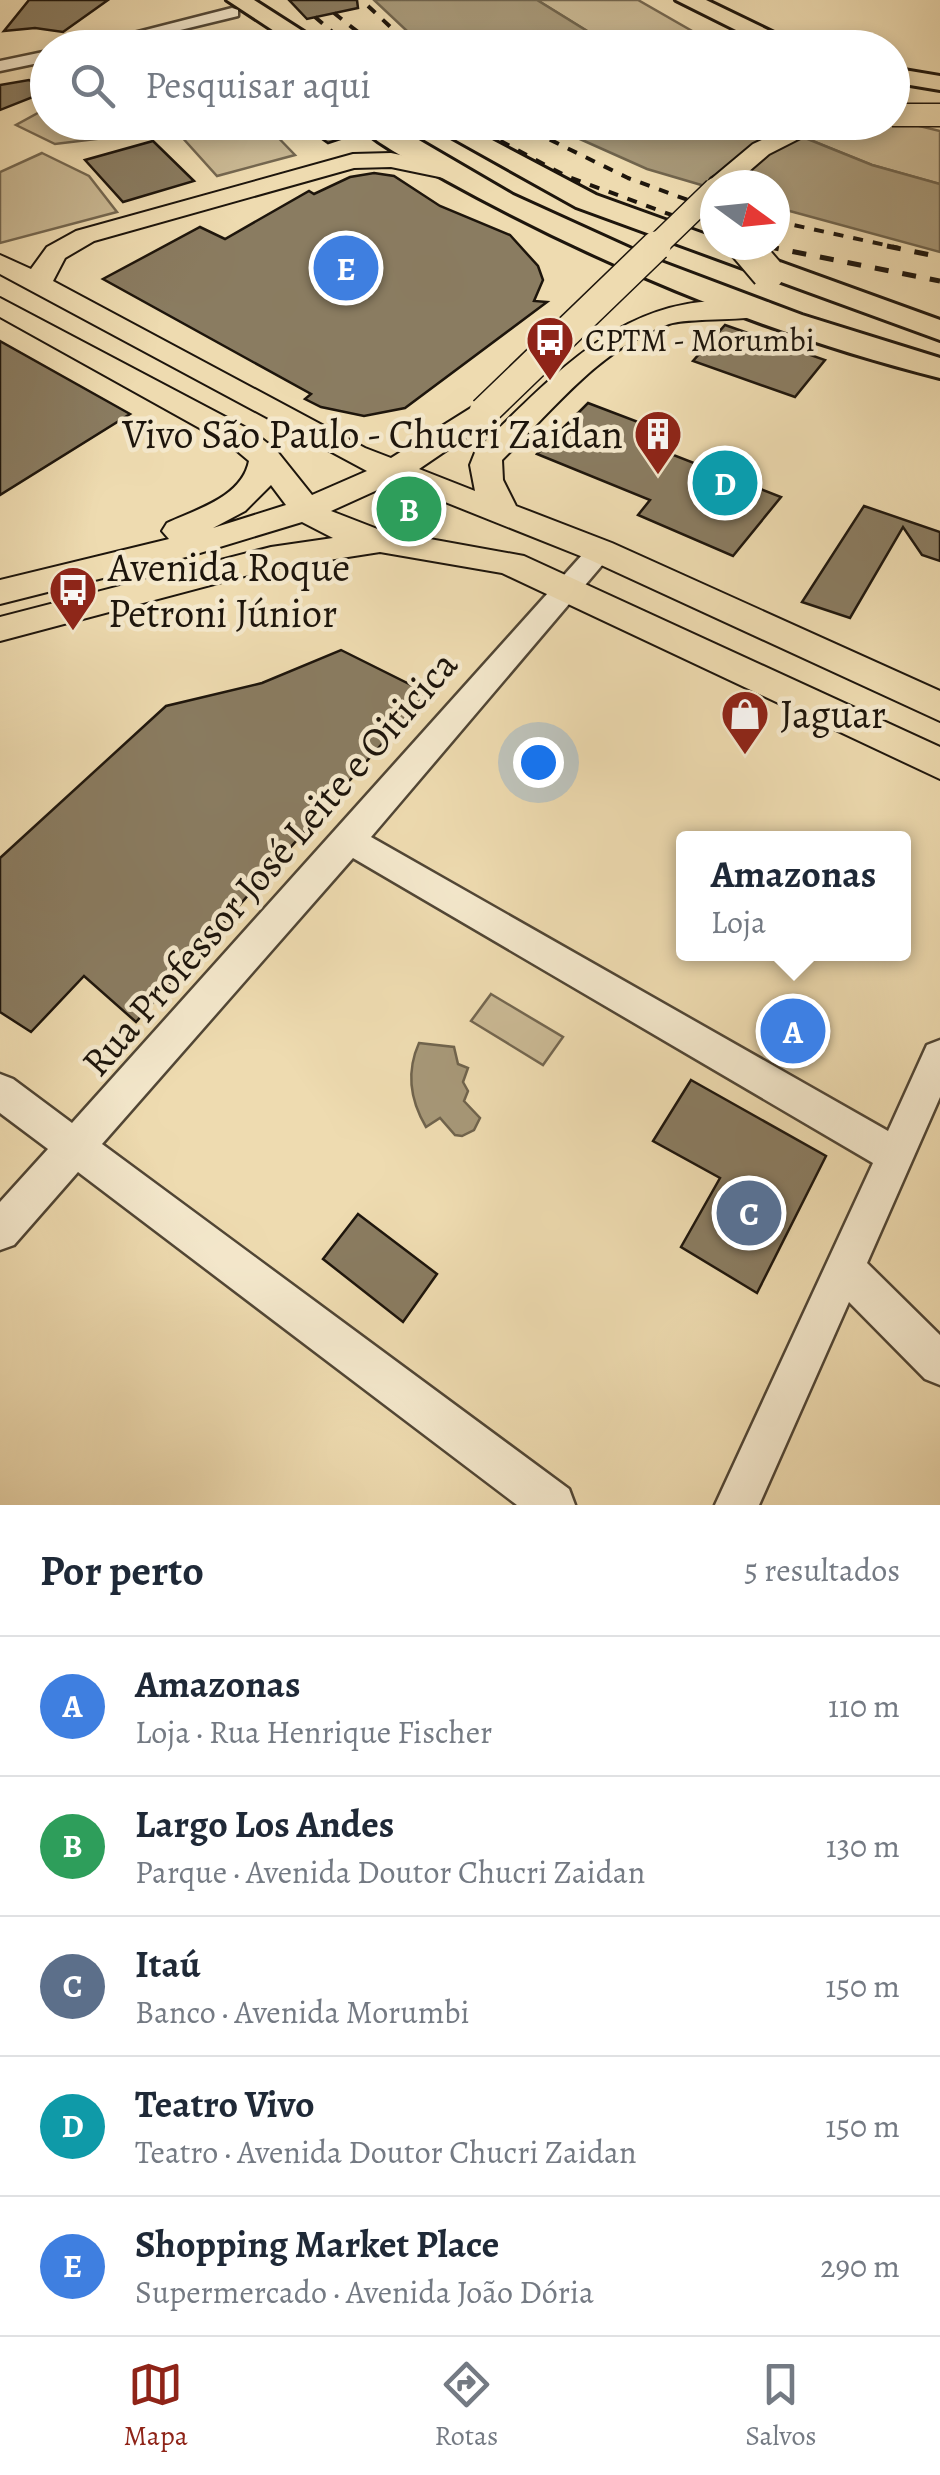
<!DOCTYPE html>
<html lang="pt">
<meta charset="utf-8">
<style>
body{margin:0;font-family:Alegreya,serif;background:#f2f2f3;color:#1f2937}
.compass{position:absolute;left:700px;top:170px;width:90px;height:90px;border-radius:50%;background:#fff;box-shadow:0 5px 15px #0003;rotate:105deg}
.you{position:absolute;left:538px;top:762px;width:35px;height:35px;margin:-25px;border:8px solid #fff;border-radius:50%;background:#1a73e8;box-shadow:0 0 0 15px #1a73e833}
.badge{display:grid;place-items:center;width:65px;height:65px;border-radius:50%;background:#8f2418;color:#fff;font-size:32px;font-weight:700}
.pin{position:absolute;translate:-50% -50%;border:5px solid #fff;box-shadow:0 2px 10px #0006}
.popup{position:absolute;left:676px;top:831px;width:235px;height:130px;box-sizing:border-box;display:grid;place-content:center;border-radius:10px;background:#fff;filter:drop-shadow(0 2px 8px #0005);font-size:32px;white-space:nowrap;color:#747a83}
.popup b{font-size:38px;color:#1f2937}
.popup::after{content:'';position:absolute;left:50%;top:100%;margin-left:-20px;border:20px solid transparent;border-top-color:#fff}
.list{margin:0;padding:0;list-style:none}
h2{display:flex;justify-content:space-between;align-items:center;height:130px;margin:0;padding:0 40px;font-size:42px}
h2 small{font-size:32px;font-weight:400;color:#747a83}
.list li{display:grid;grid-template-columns:65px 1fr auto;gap:30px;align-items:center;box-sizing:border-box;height:140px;padding:0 40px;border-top:2px solid #e0e1e3}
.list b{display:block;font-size:38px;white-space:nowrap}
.list p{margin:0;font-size:32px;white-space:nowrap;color:#747a83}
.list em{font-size:32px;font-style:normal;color:#747a83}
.icon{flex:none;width:55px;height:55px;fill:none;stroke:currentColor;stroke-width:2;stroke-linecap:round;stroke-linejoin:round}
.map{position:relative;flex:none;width:940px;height:1505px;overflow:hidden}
.search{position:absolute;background:#fff;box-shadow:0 5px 15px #0003;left:30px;right:30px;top:30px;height:110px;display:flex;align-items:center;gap:25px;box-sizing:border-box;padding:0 35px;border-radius:55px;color:#747a83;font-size:38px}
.sheet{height:830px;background:#fff}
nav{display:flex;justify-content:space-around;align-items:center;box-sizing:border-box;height:140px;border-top:2px solid #e0e1e3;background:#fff;font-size:28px;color:#747a83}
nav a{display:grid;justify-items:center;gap:5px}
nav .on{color:#8f2418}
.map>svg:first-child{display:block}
.green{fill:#cab994;stroke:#746750;stroke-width:2.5}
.water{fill:#a79878;stroke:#70644d;stroke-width:2.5}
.building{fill:#8a7c61;stroke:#1d150c;stroke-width:2.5}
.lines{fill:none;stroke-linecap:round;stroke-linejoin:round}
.minor-casing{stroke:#514635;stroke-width:5}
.major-casing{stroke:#1d150c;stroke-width:4}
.highway-casing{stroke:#1d150c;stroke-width:6}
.minor{fill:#f4e8cc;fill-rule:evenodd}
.major{fill:#eedbb0;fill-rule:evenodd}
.highway{fill:#eedbb0;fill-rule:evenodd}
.rail-far1{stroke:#1d150c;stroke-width:4;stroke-dasharray:10 10;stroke-linecap:butt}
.rail{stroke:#1d150c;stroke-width:5;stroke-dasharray:14 14;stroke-linecap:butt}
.major-bridge-far1-casing{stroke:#1d150c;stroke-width:25;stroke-linecap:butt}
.major-bridge-casing{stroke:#1d150c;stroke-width:32;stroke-linecap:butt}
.highway-bridge-far1-casing{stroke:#1d150c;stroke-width:29;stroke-linecap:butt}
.highway-bridge-casing{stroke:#1d150c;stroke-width:36;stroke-linecap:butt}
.major-bridge-far1{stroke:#eedbb0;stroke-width:22}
.major-bridge{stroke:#eedbb0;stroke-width:29}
.highway-bridge-far1{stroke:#eedbb0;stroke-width:26}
.highway-bridge{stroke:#eedbb0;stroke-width:32}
.labels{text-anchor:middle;stroke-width:9;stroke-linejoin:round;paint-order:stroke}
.far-poi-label{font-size:32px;fill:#1d150c;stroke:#f4e8cc;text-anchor:start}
.poi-label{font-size:40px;fill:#1d150c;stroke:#f4e8cc;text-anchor:start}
.street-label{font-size:40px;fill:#1d150c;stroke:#f4e8cc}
</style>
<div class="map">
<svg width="940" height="1505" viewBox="0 0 940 1505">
<rect width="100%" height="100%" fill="#eedbb0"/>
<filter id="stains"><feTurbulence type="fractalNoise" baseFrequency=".002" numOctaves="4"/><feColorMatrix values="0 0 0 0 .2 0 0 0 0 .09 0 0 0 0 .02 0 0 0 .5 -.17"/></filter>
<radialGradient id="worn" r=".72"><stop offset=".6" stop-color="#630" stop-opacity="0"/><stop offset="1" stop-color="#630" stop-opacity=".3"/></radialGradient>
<g class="green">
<polygon points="537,0 638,0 720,47 613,47"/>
<polygon points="47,108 48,122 126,123 104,138 55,144 16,125"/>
<polygon points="903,122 940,131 940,184 872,165 768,123"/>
<polygon points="226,123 264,123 295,155 217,176 180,135"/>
<polygon points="42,153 89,176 117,212 0,243 0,172"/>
<polygon points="491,994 563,1037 543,1065 471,1021"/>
</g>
<g class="water">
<polygon points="374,0 537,0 613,47 424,47"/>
<polygon points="544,123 768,123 872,165 940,184 940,252 775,207 775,185 715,185 715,189 647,169"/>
<path d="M419 1043 454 1047 458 1064 468 1068 463 1082 468 1091 464 1101 480 1118 474 1130 462 1136 455 1135 440 1118 426 1127C410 1100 406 1072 419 1043Z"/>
</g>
<g class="building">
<polygon points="29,0 108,0 63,32 35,28 4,31"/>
<polygon points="289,0 357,0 358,8 307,19"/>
<polygon points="29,80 48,91 0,110 0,85"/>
<polygon points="298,122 333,122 352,135 328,143"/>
<polygon points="153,141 194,181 123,202 85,160"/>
<polygon points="374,173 394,176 440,206 510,235 538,266 543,280 534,301 547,302 405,408 364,416 321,407 305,399 311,394 103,279 200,227 225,239 309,191 314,194 350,177"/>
<polygon points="725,325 825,360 795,397 693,361"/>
<polygon points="0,341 130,414 0,495"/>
<polygon points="588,403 675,436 663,451 781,497 733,556 638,515 650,500 537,454"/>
<polygon points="864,506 940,532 940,561 922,555 903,527 850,618 802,602"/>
<polygon points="341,650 427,693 136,1022 84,976 31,1032 0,1012 0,858 166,706 262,683"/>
<polygon points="691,1080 826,1156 757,1293 681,1247 720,1178 653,1141"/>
<polygon points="358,1214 437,1274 403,1322 323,1259"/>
</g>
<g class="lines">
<g class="minor-casing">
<g id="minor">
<polygon points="232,8 238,10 238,16 106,48 75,48"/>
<polygon points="48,51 48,61 0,71 0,61"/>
<polygon points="600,542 609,545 613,551 609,557 371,837 888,1131 927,1045 940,1040 940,1097 867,1263 940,1335 940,1385 925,1379 849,1302 759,1505 715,1505 873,1163 353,858 102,1144 569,1489 575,1505 517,1505 78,1172 14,1245 0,1250 0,1202 48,1149 0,1113 0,1074 13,1079 72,1123 591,545"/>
</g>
</g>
<g class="major-casing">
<g id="major">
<polygon points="801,122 832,122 769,154 733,185 715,185 715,191 710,190 707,185 710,180 753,144"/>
<path d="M391 153 457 167 461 172 449 179 391 167 354 168 94 241 65 258 53 281 365 448 391 458 474 406H494L499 412 494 418 419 469 475 491 470 465 476 450C547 384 611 305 715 301 733 300 752 299 770 303L774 309C762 324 693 316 669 324 602 346 551 412 502 460L503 480 516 506 612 543 940 691V721L588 559 395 482 331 511 380 530 524 556 940 747V779L502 573 380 552 271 569 0 641V617L271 547 333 538 302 522 190 556 0 604V580L169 539 162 531 167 523C197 509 242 497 249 461L230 445 0 317V298L252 431 276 450 312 495 367 471 0 274V255L31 269 47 247 76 231 353 154ZM271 485 286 505 213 528 245 511Z"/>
</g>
</g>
<g class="highway-casing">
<g id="highway">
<polygon points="227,0 254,0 329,48 300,48"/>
<polygon points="676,0 706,0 805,48 772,48"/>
<polygon points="892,68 940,76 940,90 892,82"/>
<path d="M356 122H388L513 195 656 260 802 315 940 358V378C769 335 600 265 446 180 421 166 374 144 356 122Z"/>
<polygon points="424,122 458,122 596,195 715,238 715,245 733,245 940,320 940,340 576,207"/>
<polygon points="726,171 736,173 741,185 715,188 712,179"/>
</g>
</g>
<use href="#minor" class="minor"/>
<use href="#major" class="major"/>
<use href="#highway" class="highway"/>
<g class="rail-far1">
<polyline points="368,6 413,48"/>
<polyline points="334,13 378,48"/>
<polyline points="315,17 351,48"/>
<polyline points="465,122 566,176 715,231"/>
<polyline points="514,122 628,178 715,210"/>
<polyline points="775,221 899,248"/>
<polyline points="762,245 777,248"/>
</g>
<g class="rail">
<polyline points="765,246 940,281"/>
<polyline points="887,246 940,257"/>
</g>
<g class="major-bridge-far1-casing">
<g id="major-bridge-far1">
<polyline points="892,115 940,115"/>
<polyline points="654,248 715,189"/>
</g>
</g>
<g class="major-bridge-casing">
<polyline id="major-bridge" points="484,412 656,246"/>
</g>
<g class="highway-bridge-far1-casing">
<polyline id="highway-bridge-far1" points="745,245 747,248"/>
</g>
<g class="highway-bridge-casing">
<polyline id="highway-bridge" points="745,246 768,273"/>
</g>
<use href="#major-bridge-far1" class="major-bridge-far1"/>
<use href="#major-bridge" class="major-bridge"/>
<use href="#highway-bridge-far1" class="highway-bridge-far1"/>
<use href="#highway-bridge" class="highway-bridge"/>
</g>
<defs>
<g id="bus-pin" transform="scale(2.5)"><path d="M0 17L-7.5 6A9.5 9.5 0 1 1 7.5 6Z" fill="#8f2418" stroke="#f4e8cc"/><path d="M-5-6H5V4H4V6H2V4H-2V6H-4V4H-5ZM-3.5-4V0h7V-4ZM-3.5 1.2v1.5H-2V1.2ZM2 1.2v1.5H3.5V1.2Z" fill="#fff"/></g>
<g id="building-pin" transform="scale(2.5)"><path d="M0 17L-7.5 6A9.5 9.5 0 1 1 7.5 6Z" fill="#8f2418" stroke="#f4e8cc"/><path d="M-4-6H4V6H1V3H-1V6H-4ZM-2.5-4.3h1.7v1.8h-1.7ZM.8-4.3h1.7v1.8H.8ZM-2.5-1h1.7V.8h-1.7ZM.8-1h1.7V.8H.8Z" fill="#fff"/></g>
<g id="shop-pin" transform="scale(2.5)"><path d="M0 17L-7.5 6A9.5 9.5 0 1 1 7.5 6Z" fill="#8f2418" stroke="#f4e8cc"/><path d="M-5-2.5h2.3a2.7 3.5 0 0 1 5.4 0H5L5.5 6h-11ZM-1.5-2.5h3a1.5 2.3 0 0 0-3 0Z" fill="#fff"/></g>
</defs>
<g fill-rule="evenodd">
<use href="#bus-pin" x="550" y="340"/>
<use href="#building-pin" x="658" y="434"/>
<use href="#bus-pin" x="73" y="590"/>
<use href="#shop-pin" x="745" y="714"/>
</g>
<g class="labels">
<g class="far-poi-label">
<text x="585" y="351">CPTM - Morumbi</text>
</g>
<g class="poi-label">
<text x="623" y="448" text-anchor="end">Vivo São Paulo - Chucri Zaidan</text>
<text x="108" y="581">Avenida Roque<tspan x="108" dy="46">Petroni Júnior</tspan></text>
<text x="780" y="728">Jaguar</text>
</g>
<g class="street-label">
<text transform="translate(269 863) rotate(-49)" y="14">Rua Professor José Leite e Oiticica</text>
</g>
</g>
<rect width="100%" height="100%" filter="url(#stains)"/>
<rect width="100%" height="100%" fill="url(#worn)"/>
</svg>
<svg class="compass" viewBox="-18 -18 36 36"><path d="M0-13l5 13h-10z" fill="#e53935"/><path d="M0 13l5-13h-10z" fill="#747a83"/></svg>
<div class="you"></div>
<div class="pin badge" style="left:793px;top:1031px;background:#3f7fe0">A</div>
<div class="popup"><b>Amazonas</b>Loja</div>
<div class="pin badge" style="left:409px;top:509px;background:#2e9e5b">B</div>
<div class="pin badge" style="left:749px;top:1213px;background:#5c6f8a">C</div>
<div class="pin badge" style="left:725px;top:483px;background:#0f9aa8">D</div>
<div class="pin badge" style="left:346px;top:268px;background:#3f7fe0">E</div>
<div class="search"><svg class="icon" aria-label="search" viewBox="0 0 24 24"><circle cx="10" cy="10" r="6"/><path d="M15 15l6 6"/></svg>Pesquisar aqui</div>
</div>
<section class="sheet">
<h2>Por perto<small>5 resultados</small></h2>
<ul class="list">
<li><span class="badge" style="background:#3f7fe0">A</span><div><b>Amazonas</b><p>Loja · Rua Henrique Fischer</p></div><em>110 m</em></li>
<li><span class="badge" style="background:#2e9e5b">B</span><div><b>Largo Los Andes</b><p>Parque · Avenida Doutor Chucri Zaidan</p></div><em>130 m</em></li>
<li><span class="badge" style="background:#5c6f8a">C</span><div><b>Itaú</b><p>Banco · Avenida Morumbi</p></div><em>150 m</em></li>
<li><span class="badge" style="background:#0f9aa8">D</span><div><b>Teatro Vivo</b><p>Teatro · Avenida Doutor Chucri Zaidan</p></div><em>150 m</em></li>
<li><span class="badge" style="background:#3f7fe0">E</span><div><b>Shopping Market Place</b><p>Supermercado · Avenida João Dória</p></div><em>290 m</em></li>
</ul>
</section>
<nav>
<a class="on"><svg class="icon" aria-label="map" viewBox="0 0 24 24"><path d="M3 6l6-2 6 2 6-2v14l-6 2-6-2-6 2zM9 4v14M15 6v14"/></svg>Mapa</a>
<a><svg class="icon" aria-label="directions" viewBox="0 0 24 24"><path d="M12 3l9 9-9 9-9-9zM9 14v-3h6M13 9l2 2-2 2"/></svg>Rotas</a>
<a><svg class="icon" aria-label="saved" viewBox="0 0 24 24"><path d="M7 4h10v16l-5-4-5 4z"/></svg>Salvos</a>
</nav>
